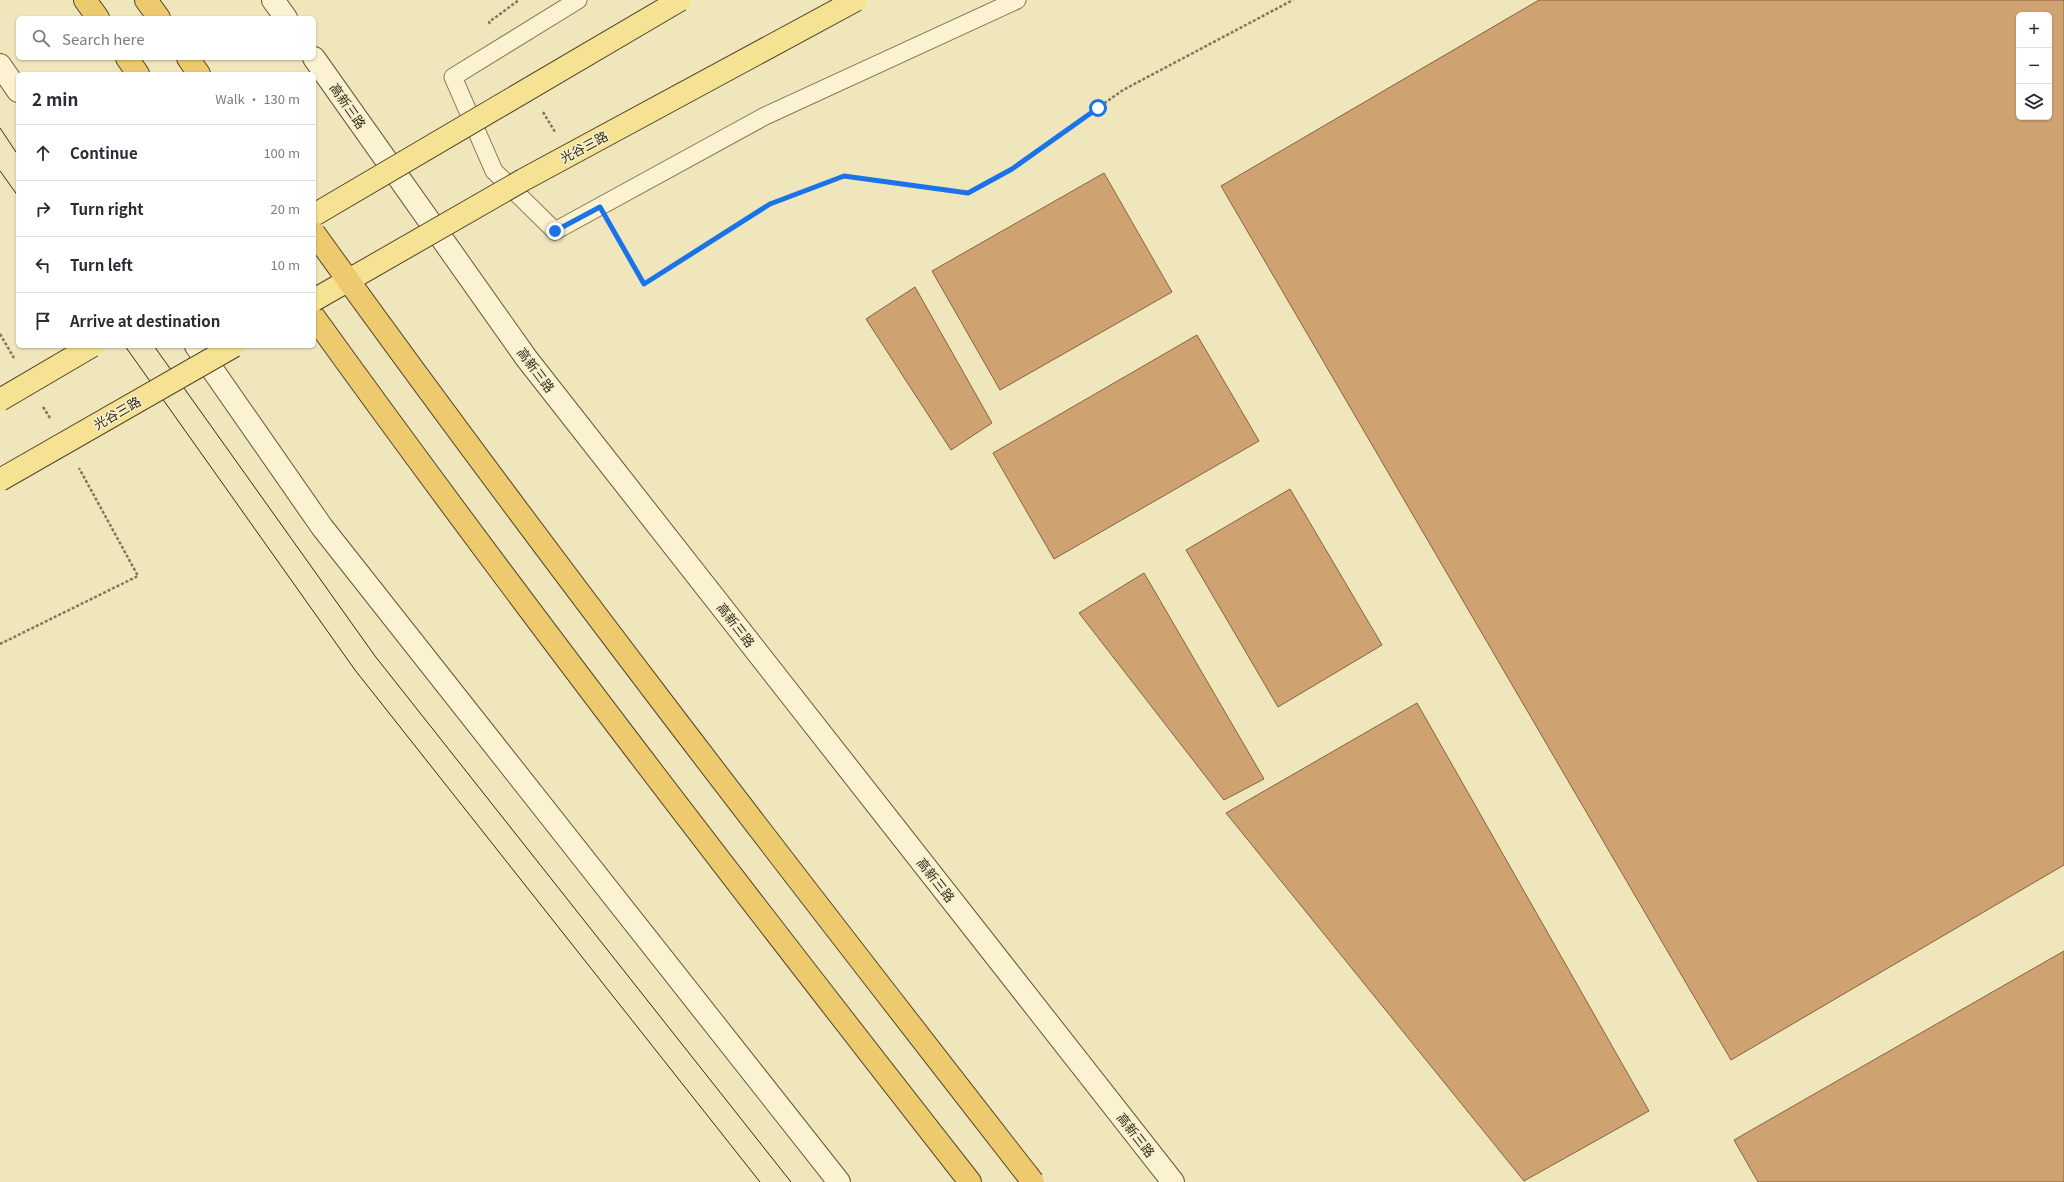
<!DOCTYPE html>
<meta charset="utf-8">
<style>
body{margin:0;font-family:Georgia,"Noto Sans SC",serif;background:#f7f7f7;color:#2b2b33}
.controls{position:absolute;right:12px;top:12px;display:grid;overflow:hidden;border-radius:6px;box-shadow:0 1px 3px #0004}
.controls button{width:36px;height:36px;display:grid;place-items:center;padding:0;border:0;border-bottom:1px solid #e1e1e2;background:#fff;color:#2b2b33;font:20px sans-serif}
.stop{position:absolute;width:12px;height:12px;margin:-9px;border:3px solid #1a73e8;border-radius:50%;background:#fff}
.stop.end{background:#1a73e8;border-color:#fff;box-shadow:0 1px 4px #0008}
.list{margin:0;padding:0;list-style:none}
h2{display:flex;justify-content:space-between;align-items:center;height:52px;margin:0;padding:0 16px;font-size:17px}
h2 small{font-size:13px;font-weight:400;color:#7c7c81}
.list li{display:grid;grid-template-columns:26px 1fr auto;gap:12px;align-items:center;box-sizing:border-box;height:56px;padding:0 16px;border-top:1px solid #e1e1e2}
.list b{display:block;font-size:15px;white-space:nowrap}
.list em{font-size:13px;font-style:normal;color:#7c7c81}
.icon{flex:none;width:22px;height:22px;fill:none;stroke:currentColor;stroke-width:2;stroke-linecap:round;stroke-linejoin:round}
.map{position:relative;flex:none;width:2064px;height:1182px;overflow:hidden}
.search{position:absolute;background:#fff;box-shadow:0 1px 3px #0004;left:16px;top:16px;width:300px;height:44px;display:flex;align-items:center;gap:10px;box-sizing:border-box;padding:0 14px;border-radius:6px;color:#7c7c81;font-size:15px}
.panel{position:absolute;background:#fff;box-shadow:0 1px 3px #0004;left:16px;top:72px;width:300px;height:276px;border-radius:6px}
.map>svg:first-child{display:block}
.building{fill:#cfa371;stroke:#87623b;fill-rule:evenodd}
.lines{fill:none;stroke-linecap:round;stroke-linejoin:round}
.service-casing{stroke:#877655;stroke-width:19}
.secondary-casing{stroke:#685639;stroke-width:24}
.trunk-casing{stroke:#54432a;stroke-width:24}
.path{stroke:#877655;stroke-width:2.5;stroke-dasharray:3 2;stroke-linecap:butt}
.service{stroke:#faf2d0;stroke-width:17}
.secondary{stroke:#faf2d0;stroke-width:22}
.trunk{stroke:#ecca6d;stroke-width:22}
.tram{stroke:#362b1b;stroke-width:1}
.primary-bridge-casing{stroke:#54432a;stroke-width:24;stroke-linecap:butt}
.trunk-bridge-casing{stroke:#54432a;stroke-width:24;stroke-linecap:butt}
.primary-bridge{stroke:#f5e292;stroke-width:22}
.trunk-bridge{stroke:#ecca6d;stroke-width:22}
.route{stroke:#1a73e8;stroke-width:5}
.labels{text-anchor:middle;stroke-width:3;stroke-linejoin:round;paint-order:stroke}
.street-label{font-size:13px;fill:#362b1b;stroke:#f6efcc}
</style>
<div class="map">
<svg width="2064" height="1182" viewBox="0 0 2064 1182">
<rect width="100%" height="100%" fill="#efe6bc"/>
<g class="building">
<path d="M1539 0H2064V865L1731 1060 1221 186ZM2019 15H2049V117H2019Z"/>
<polygon points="1104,173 1172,292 1000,390 932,271"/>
<polygon points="915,287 992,423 951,450 866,319"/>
<polygon points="1197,335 1259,441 1054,559 993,453"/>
<polygon points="1290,489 1382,645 1278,707 1186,550"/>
<polygon points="1144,573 1264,779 1224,800 1079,613"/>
<polygon points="1417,703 1649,1111 1524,1181 1226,813"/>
<polygon points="2064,951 2064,1182 1758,1182 1734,1140"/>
</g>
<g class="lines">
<g class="service-casing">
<polyline id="service" points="578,0 453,77 494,171 555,231 765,116 1017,0"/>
</g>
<g class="secondary-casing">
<g id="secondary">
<polyline points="273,0 286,18"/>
<polyline points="314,58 527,359 1173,1182"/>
<polyline points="0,65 18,91"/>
<polyline points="196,346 322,527 839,1182"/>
</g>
</g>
<g class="trunk-casing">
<g id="trunk">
<polyline points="85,0 98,18"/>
<polyline points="146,0 159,18"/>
<polyline points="127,58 138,74"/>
<polyline points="188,58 199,74"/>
<path d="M314 317C526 611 747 897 970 1182"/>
</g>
</g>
<g class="path">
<polyline points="490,24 489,22 519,0"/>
<polyline points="543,112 555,132"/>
<polyline points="613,229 644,284 770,204 844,176 968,193 1012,169 1123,90 1293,0"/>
<polyline points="0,334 14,358"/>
<polyline points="43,407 50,418"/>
<polyline points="0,644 138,576 79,468"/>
</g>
<use href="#service" class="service"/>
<use href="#secondary" class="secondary"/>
<use href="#trunk" class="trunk"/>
<g class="tram">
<polyline points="0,128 18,155"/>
<polyline points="0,171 18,196"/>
<polyline points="125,346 355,670 760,1182"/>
<polyline points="154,346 375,656 791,1182"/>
</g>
<g class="primary-bridge-casing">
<g id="primary-bridge">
<polyline points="314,215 680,0"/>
<polyline points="314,300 523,180 856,0"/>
<polyline points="0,400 92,346"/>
<polyline points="0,480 234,346"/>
</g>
</g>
<g class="trunk-bridge-casing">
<path id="trunk-bridge" d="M314 233C546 555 789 869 1033 1182"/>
</g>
<use href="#primary-bridge" class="primary-bridge"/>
<use href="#trunk-bridge" class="trunk-bridge"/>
</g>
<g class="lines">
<polyline class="route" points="555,231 600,207 644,284 770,204 844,176 968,193 1012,169 1098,108"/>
</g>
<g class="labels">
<g class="street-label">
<text transform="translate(348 106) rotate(55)" y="5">高新三路</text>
<text transform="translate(584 147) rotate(-28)" y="5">光谷三路</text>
<text transform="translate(536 370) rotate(53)" y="5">高新三路</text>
<text transform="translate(117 413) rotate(-30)" y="5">光谷三路</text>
<text transform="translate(736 625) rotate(52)" y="5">高新三路</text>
<text transform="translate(936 880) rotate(52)" y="5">高新三路</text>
<text transform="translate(1136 1135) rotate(52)" y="5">高新三路</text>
</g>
</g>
</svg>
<div class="controls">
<button>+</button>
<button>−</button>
<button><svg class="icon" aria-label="layers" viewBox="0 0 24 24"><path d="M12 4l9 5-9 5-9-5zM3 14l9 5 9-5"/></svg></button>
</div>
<div class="stop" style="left:1098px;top:108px"></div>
<div class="stop end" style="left:555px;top:231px"></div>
<div class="search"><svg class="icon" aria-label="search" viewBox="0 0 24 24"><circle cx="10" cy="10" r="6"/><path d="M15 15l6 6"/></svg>Search here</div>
<section class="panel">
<h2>2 min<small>Walk · 130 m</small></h2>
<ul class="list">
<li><svg class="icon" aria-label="ahead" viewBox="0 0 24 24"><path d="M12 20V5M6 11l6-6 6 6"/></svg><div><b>Continue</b></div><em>100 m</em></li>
<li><svg class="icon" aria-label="right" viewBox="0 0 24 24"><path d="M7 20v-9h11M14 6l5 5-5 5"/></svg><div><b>Turn right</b></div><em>20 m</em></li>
<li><svg class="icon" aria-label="left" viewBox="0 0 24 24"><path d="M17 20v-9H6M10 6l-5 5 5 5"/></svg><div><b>Turn left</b></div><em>10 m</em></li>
<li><svg class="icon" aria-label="arrive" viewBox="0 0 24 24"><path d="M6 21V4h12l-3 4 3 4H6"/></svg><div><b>Arrive at destination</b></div></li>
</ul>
</section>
</div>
